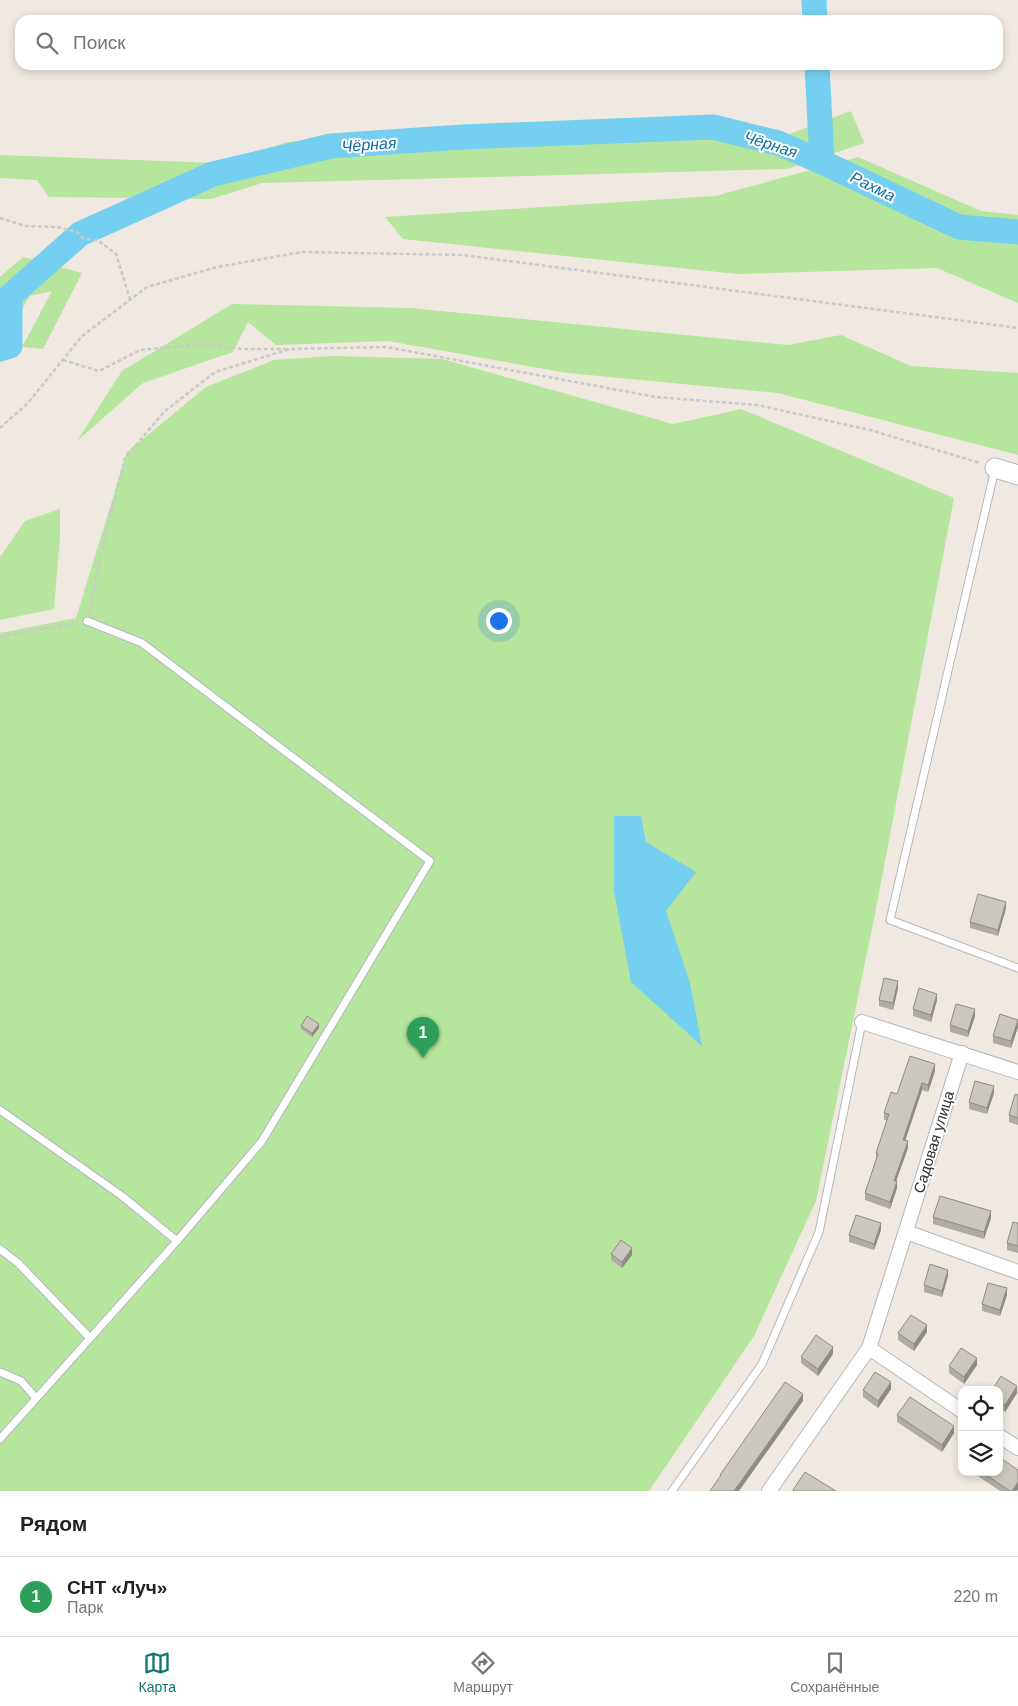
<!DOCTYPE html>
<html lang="ru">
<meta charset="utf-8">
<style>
body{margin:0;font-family:Arial,sans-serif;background:#f6f6f6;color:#222}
.controls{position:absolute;right:15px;bottom:15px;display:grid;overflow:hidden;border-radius:10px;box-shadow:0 2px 8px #0003}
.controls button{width:45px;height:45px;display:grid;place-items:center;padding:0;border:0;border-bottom:1px solid #e0e0e0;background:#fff;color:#222;font:25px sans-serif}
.you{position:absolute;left:498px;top:620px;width:18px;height:18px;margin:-12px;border:4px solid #fff;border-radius:50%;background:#1a73e8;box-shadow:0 0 0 8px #1a73e833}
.badge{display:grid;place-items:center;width:32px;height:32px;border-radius:50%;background:#0f766e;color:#fff;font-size:16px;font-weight:700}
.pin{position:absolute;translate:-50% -41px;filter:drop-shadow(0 1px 2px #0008)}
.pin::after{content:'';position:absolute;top:26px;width:18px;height:15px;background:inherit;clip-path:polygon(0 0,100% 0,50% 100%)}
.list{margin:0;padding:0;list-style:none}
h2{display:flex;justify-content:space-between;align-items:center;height:65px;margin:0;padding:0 20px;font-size:21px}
h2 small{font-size:16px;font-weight:400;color:#767676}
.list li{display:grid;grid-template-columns:32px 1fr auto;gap:15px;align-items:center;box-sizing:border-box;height:80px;padding:0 20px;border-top:1px solid #e0e0e0}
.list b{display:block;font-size:19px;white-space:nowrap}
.list p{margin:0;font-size:16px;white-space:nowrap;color:#767676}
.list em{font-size:16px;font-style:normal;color:#767676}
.icon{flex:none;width:28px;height:28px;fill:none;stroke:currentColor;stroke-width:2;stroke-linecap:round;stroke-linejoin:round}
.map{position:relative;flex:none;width:1018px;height:1491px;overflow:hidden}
.search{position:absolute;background:#fff;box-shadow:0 2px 8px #0003;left:15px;right:15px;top:15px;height:55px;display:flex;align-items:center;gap:12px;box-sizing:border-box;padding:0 18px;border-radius:15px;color:#767676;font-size:19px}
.sheet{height:145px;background:#fff}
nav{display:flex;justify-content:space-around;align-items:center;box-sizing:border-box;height:70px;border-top:1px solid #e0e0e0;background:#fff;font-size:14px;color:#767676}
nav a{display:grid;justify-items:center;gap:2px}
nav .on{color:#0f766e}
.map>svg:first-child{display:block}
.green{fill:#b6e59e}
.water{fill:#75cff0}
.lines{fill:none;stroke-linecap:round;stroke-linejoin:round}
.river{stroke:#75cff0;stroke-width:25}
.lane-casing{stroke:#b4b7c1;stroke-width:9}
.street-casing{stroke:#b4b7c1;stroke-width:16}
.secondary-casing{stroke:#b4b7c1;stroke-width:21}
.path{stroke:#c9c9c9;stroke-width:2.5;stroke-dasharray:4 2.5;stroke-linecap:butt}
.lane{stroke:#fff;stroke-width:7}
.street{stroke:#fff;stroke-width:14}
.secondary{stroke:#fff;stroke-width:19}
.wall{fill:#afaba4}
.shaded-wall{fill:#8e8b86}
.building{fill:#cbc7bf;stroke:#8e8b86}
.labels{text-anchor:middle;stroke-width:4;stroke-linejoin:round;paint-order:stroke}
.street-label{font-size:15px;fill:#2e2e2e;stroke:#fff}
.water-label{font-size:16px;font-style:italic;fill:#0d6fa3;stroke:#fff}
</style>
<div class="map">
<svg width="1018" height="1491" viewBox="0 0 1018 1491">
<rect width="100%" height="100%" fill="#efe9e1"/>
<g class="green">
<polygon points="851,111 864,143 787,169 262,183 211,199 49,197 37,180 0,178 0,155 217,163 288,142 419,136 784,136"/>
<polygon points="858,157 981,211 1018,215 1018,303 937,268 737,274 403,239 385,217 715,196"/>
<polygon points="23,257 82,273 43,349 22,347 52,291 30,296 0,345 0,277"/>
<polygon points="232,304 410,308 788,345 841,335 911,366 1018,373 1018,455 778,393 567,373 388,341 276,345 248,322 233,352 143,383 77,441 122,371"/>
<polygon points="333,356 442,359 673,424 741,409 954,498 875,914 816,1201 754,1336 649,1491 0,1491 0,633 76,618 127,452 206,387 274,360"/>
<polygon points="60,509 60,536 54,609 0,620 0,557 25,521"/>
</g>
<polygon class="water" points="614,816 641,816 646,842 696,872 666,911 690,983 702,1046 631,982 614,891"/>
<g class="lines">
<g class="river">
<polyline points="814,0 815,20"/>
<polyline points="817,65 822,162"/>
<polyline points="0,349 10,346 10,296 80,234 213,174 331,146 462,137 713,127 778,143 822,162 959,227 1018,232"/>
</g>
<g class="lane-casing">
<g id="lane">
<polyline points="995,469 890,920 1018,968"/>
<polyline points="0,1110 122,1196 177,1241"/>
<polyline points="0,1249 18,1263 90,1338"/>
<polyline points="0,1372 21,1381 36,1398"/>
<polyline points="0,1439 177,1241 262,1141 430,861 142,643 87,621"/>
<polyline points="672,1491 762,1364 819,1232 862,1022"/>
</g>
</g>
<g class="street-casing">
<g id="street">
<polyline points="862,1022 1018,1072"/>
<polyline points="906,1232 1018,1272"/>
<polyline points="869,1348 962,1411"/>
<polyline points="999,1436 1018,1448"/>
<polyline points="769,1491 869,1348 962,1053"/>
</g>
</g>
<g class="secondary-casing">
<polyline id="secondary" points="995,468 1018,475"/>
</g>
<g class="path">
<polyline points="0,218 26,226 57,227 77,232 83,238 99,241 116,254 130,299"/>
<polyline points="63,360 99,371 140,350 204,344 241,349 286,349"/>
<polyline points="0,428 28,403 82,336 147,287 217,267 302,252 463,255 1018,328"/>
<polyline points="89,613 105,535 125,458 164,412 215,372 290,349 386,347 656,397 757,405 870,430 980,463"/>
<polyline points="0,637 78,622"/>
</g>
<use href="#lane" class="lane"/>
<use href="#street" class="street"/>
<use href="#secondary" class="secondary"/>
</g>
<g class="wall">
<polygon points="1006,908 998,936 970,928 970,922"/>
<polygon points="898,988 893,1010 879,1006 879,1000"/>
<polygon points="937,1000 931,1022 913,1016 913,1009"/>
<polygon points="975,1016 968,1037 950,1032 950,1025"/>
<polygon points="301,1026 319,1028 312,1037 301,1029"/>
<polygon points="1018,1027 1011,1048 993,1043 993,1036"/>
<polygon points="935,1071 928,1092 922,1090 905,1141 908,1148 896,1181 897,1188 890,1209 865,1200 865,1193 876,1160 876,1153 887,1120 884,1120 884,1113"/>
<polygon points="994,1093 987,1114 969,1109 969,1102"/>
<polygon points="1018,1095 1018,1125 1009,1122 1009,1115"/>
<polygon points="933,1217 991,1218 984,1239 933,1224"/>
<polygon points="1018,1223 1018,1253 1007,1250 1007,1243"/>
<polygon points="881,1230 874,1250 849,1242 849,1235"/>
<polygon points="611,1254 632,1255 622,1268 611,1260"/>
<polygon points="948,1276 942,1297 924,1292 924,1285"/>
<polygon points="1007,1295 1000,1316 982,1311 982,1304"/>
<polygon points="927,1332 914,1351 898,1340 898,1333"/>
<polygon points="833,1354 818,1376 801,1363 801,1357"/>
<polygon points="977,1365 964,1384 949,1373 949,1366"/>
<polygon points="891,1389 878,1408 863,1397 863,1390"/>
<polygon points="999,1390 1017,1393 1005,1412 999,1408"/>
<polygon points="897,1415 954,1433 942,1452 897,1422"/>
<polygon points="972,1472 999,1472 1017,1491 1000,1491"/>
</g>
<g class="shaded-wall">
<polygon points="1006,902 1006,908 998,936 998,930"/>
<polygon points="898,981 898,988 893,1010 893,1003"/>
<polygon points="937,994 937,1000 931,1022 931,1015"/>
<polygon points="975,1009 975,1016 968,1037 968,1031"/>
<polygon points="1018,1020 1018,1027 1011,1048 1011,1041"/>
<polygon points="319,1024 319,1028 312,1037 312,1033"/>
<polygon points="935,1064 935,1071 928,1092 928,1085"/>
<polygon points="922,1083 922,1090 903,1147 903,1140"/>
<polygon points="994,1086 994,1093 987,1114 987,1108"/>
<polygon points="908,1141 908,1148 894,1187 894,1181"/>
<polygon points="897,1181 897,1188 890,1209 890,1202"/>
<polygon points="991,1211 991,1218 984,1239 984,1232"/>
<polygon points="881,1223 881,1230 874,1250 874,1244"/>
<polygon points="632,1248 632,1255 622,1268 622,1262"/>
<polygon points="948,1270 948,1276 942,1297 942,1291"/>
<polygon points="1007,1288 1007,1295 1000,1316 1000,1310"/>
<polygon points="927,1325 927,1332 914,1351 914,1344"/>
<polygon points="833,1347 833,1354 818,1376 818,1369"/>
<polygon points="977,1358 977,1365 964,1384 964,1377"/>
<polygon points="891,1382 891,1389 878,1408 878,1401"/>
<polygon points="1017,1386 1017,1393 1005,1412 1005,1405"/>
<polygon points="803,1394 803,1401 739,1491 734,1491"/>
<polygon points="954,1426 954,1433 942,1452 942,1445"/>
<polygon points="1018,1482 1018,1489 1017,1491 1012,1491"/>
</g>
<g class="building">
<polygon points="978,894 1006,902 998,930 970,922"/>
<polygon points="884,978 898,981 893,1003 879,1000"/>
<polygon points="919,988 937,994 931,1015 913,1009"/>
<polygon points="956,1004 975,1009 968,1031 950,1025"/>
<polygon points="1000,1014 1018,1020 1011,1041 993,1036"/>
<polygon points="307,1016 319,1024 312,1033 301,1026"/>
<polygon points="910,1056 935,1064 928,1085 922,1083 903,1140 908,1141 894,1181 897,1181 890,1202 865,1193 878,1154 876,1153 889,1114 884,1113 891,1092 897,1094"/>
<polygon points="975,1081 994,1086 987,1108 969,1102"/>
<polygon points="1015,1094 1018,1095 1018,1118 1009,1115"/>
<polygon points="940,1196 991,1211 984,1232 933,1217"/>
<polygon points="856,1215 881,1223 874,1244 849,1235"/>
<polygon points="1013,1222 1018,1223 1018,1246 1007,1243"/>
<polygon points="621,1240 632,1248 622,1262 611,1254"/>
<polygon points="930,1264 948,1270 942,1291 924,1285"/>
<polygon points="988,1283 1007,1288 1000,1310 982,1304"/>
<polygon points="911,1315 927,1325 914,1344 898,1333"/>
<polygon points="816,1335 833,1347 818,1369 801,1357"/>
<polygon points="961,1348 977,1358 964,1377 949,1366"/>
<polygon points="875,1372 891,1382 878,1401 863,1390"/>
<polygon points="1001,1376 1017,1386 1005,1405 999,1401 999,1390 992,1390"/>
<polygon points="785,1382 803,1394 734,1491 710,1491 721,1475 720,1475"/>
<polygon points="910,1397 954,1426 942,1445 897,1415"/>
<polygon points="999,1457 1018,1470 1018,1482 1012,1491 1010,1491 982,1472 999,1472"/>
<polygon points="805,1472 836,1491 794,1491 793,1490"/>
</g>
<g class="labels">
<g class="street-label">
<text transform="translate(934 1142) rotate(-73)" y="5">Садовая улица</text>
</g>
<g class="water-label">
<text transform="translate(369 144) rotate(-4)" y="6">Чёрная</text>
<text transform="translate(771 144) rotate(18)" y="6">Чёрная</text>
<text transform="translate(873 186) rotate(26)" y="6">Рахма</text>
</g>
</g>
</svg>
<div class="controls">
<button><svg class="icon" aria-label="locate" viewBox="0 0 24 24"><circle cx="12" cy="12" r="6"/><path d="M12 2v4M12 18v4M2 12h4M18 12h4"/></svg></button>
<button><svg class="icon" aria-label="layers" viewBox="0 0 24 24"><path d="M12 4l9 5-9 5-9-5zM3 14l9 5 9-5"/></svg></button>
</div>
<div class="you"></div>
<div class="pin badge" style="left:423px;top:1058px;background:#2e9e5b">1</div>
<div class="search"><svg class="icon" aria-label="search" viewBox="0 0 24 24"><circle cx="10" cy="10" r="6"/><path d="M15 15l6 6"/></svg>Поиск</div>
</div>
<section class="sheet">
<h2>Рядом<small></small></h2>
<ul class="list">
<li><span class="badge" style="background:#2e9e5b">1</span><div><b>СНТ «Луч»</b><p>Парк</p></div><em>220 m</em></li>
</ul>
</section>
<nav>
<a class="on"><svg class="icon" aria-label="map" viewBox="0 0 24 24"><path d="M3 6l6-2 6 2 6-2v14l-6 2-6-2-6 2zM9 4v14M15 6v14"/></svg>Карта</a>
<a><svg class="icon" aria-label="directions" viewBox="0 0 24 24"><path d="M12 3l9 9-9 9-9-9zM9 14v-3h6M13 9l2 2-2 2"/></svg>Маршрут</a>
<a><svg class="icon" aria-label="saved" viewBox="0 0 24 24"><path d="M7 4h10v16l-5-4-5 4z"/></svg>Сохранённые</a>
</nav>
